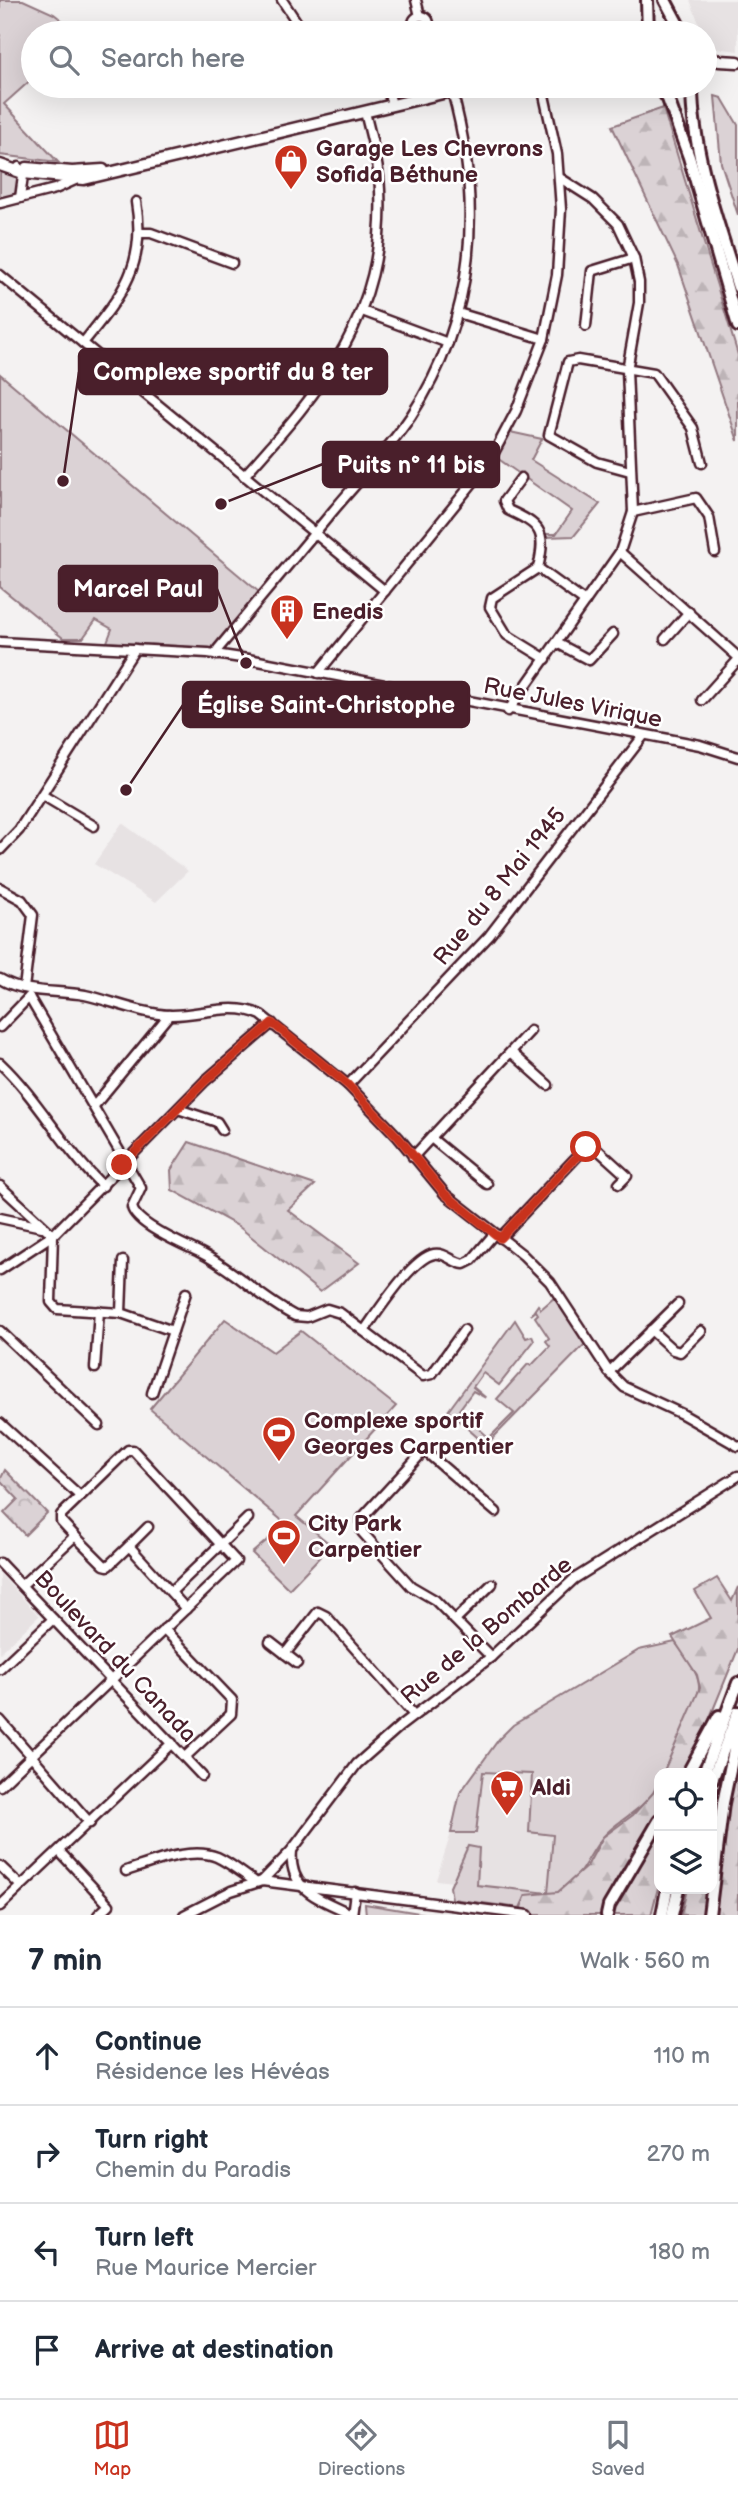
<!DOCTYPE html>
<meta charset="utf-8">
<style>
body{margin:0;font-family:"Balsamiq Sans",sans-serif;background:#f2f2f3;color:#1f2937}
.controls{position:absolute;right:21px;bottom:21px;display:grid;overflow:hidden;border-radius:14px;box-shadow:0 7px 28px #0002}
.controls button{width:63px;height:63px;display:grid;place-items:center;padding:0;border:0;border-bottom:2px solid #e0e1e3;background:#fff;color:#1f2937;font:35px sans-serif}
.stop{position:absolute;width:21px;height:21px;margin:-16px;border:5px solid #c8321e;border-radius:50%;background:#fff}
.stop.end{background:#c8321e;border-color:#fff;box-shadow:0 2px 7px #0008}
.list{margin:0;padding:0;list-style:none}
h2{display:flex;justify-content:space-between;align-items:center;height:91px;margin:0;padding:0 28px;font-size:30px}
h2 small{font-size:23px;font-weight:400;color:#747a83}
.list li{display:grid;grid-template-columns:46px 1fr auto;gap:21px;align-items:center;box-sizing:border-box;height:98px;padding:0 28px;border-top:2px solid #e0e1e3}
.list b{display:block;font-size:26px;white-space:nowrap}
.list p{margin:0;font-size:23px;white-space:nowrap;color:#747a83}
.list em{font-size:23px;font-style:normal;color:#747a83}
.icon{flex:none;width:38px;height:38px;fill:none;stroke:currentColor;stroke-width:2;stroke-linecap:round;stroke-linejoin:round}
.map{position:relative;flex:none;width:738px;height:1915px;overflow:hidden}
.search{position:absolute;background:#fff;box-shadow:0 7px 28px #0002;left:21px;right:21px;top:21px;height:77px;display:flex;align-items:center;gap:18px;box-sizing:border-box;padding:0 24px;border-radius:38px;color:#747a83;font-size:26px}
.sheet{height:483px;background:#fff}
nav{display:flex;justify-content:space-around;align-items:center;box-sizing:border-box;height:98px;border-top:2px solid #e0e1e3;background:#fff;font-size:19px;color:#747a83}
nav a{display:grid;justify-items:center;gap:4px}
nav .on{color:#c8321e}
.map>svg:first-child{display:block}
.built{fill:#e7e2e3}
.grass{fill:#dbd2d5;stroke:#927880;stroke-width:2}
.forest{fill:url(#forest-firs);stroke:#927880;stroke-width:2}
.park{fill:url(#park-crowns);stroke:#927880;stroke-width:2}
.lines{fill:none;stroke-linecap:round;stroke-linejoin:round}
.minor-casing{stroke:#4a1f2b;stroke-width:13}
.major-casing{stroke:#4a1f2b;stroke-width:15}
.highway-casing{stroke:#4a1f2b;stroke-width:16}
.minor{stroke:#fff;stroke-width:8}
.major{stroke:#fff;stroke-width:10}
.highway{stroke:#fff;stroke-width:10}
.route{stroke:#c8321e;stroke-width:9}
.labels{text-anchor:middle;stroke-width:5;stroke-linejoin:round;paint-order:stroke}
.poi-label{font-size:23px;font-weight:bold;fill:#4a1f2b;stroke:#fff;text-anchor:start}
.street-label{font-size:23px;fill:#4a1f2b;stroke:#fff}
.leader{fill:none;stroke:#4a1f2b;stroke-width:2.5}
.callout-dot{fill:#4a1f2b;stroke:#fff;stroke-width:2.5}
.callout{fill:#4a1f2b;stroke:#4a1f2b;stroke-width:2.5}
.callout-label{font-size:24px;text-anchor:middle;font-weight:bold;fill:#fff}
</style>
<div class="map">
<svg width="738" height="1915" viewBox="0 0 738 1915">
<defs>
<pattern id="forest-firs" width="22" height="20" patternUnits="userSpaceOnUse" patternTransform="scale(1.75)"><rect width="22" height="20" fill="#dbd2d5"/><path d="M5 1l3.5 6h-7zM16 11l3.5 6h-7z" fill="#bdb4b7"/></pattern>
<pattern id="park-crowns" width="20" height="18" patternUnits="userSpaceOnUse" patternTransform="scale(1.75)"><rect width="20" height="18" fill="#dbd2d5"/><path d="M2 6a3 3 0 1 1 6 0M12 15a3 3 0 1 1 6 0" fill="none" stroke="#bdb4b7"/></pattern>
</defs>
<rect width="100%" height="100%" fill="#f4f2f2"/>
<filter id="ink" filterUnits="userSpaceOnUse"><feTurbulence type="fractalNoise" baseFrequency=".0143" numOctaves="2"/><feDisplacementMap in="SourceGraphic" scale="14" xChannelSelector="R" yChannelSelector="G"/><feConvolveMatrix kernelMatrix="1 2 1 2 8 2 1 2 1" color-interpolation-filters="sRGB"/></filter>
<g filter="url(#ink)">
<g class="built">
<polygon points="690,0 738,0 738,51 708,47"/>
<polygon points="122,823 188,871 156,902 94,864"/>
<polygon points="0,1574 39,1616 0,1653"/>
<polygon points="572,1692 548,1893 436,1880 453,1827 456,1800 524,1718"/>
</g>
<g class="grass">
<polygon points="0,0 23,0 54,14 69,26 59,33 33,33 33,53 26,59 33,68 33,78 4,104 58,162 0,155"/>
<polygon points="715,96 722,98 738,125 738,215 721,163"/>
<polygon points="0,171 18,175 18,197 0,199"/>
<polygon points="0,374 259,592 212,648 107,642 112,629 96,620 83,638 63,638 0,587"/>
<polygon points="510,432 542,439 531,460 600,504 574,536 546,537 546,534 556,534 572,511 497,458"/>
<polygon points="555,1297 585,1344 486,1445 448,1411 515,1320 526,1338 532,1336 534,1341 499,1385 483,1373 473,1387 486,1398 473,1391 459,1410 489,1438 514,1413 497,1399 528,1364 531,1366 550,1346 546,1341 549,1338 535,1317 538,1314 536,1311 531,1315 538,1305 541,1309"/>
<polygon points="225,1319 273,1352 301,1331 396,1406 296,1516 331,1545 289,1589 252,1553 286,1524 150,1409"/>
<path d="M675 1642C684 1654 698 1670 699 1686 700 1700 671 1757 663 1773H659C659 1805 620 1816 603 1837 588 1855 581 1880 559 1892 549 1897 536 1895 526 1895L520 1908 452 1899 450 1887 468 1846 479 1848 477 1885 548 1893 553 1835 529 1832 532 1774 483 1772 476 1833H451L460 1793 499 1739 513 1725 639 1650Z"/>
<polygon points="365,1904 431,1915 366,1915"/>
</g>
<g class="forest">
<polygon points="663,108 738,355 738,441 678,265 612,126"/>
<polygon points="189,1142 315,1185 288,1210 359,1263 320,1292 238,1226 172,1190 171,1170"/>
<polygon points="717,1578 732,1601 738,1587 738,1649 704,1732 681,1773 663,1773 700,1688 697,1675 672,1637 711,1618 695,1591"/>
<polygon points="738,1743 738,1915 681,1915 687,1889 712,1889 712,1804"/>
<polygon points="659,1781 659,1884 651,1915 518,1915 526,1895 558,1892 587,1866 603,1837 633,1815 654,1792"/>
</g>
<polygon class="park" points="5,1470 47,1513 25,1535 4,1513 18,1499 0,1480"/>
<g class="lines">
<g class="minor-casing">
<g id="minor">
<polyline points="282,0 304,33"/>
<polyline points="416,0 420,16"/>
<circle cx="421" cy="24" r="8"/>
<polyline points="382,33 414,26"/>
<polyline points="387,86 392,105"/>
<polyline points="19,167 23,176 20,198"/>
<polyline points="0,203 55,189 75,180"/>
<polyline points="139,233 151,233 232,263"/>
<polyline points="0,275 385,591"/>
<polyline points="362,311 448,343"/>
<polyline points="458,313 544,339"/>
<polyline points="586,326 592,271 634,258"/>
<path d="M83 343C121 296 147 266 136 202"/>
<polyline points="630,471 597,462 549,435 568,362 578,360 654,373 693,428 702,463"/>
<path d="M244 476C323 388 386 315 380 190 379 164 371 137 365 112"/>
<path d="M521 478 504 501 508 510C540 525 547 530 538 568L585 602"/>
<polyline points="633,512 696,498 709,517 715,552"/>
<polyline points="620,552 738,657"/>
<polyline points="538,568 492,598 490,607 507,635 546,659"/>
<polyline points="665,639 689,612"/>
<polyline points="0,642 208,653 248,659 700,745 738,757"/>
<polyline points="557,643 589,660 613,634"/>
<path d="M217 655 218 649C256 603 295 557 333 511 359 480 388 450 411 416 476 317 483 203 452 91"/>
<polyline points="318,673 488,464 516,411 544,339 557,275 561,209 557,154 542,86"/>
<polyline points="702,700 738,660"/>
<polyline points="508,711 620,552 633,512 627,370 639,303 639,282 634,258 618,224 593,199 560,178"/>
<polyline points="42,795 94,826"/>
<polyline points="0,850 19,830 135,649"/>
<polyline points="0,888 22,900 33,915 24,988"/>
<path d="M0 979C25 994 57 990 85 995 112 1001 142 1014 170 1015 200 1016 232 1001 261 1015L348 1085 398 1137 445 1194 523 1255 550 1282 609 1372 624 1387 682 1414 738 1446"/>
<path d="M29 997 141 1188 132 1207C135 1224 184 1245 199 1252 234 1269 261 1299 295 1316L307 1317 327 1309 340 1313 423 1376 432 1374 464 1330"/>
<polyline points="0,1027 29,997"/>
<polyline points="511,1052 548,1085"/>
<path d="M0 1063C39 1100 63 1148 103 1186"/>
<polyline points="348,1085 489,936 644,735"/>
<polyline points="94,1106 169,1015"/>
<polyline points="178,1109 217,1122 222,1130"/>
<polyline points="431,1138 487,1184"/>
<polyline points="413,1157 530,1031"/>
<polyline points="0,1186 53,1235"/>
<polyline points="0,1218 42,1227"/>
<polyline points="53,1235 51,1302 57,1309 121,1313 173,1331"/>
<polyline points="500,1238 586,1147 596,1148 627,1176 619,1184"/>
<polyline points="0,1270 53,1235 205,1081 272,1023"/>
<polyline points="121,1313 123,1261"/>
<polyline points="651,1330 673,1350 680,1352 701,1331"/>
<polyline points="0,1331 99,1425"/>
<path d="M364 1331C377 1313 412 1258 434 1254 445 1252 453 1263 464 1264L472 1260 494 1234"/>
<polyline points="95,1368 99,1311"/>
<polyline points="609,1372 678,1304"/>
<polyline points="152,1393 186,1293"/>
<polyline points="0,1423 80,1496"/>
<polyline points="129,1546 148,1527"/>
<polyline points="0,1563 202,1776"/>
<polyline points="22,1585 75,1536 104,1565 108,1566 129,1546 186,1609"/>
<polyline points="171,1592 248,1518"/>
<polyline points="455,1620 492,1584"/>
<polyline points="164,1629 232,1700 231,1714 185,1757"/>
<polyline points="270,1642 297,1663"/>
<polyline points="285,1654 318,1612 326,1616 414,1715"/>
<polyline points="491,1657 435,1600 411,1586 362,1532 362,1518 420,1455 426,1452 496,1512"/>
<polyline points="0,1669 53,1619"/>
<polyline points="0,1720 90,1823"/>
<polyline points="0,1786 236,1561 133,1450 128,1450 61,1515 61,1521 75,1536"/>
<path d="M292 1850C288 1892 320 1898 353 1915"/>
<polyline points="59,1851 109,1905 98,1915"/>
<polyline points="0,1866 21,1886"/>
<path d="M126 1871C151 1863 191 1846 217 1857 230 1863 242 1873 254 1881"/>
<polyline points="262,1881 292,1850 357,1764 399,1727 491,1657 574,1579 738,1476"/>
<polyline points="0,1906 172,1743"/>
<polyline points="184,1915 231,1891 262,1881 528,1915"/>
<polyline points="352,1915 355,1892"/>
</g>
</g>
<g class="major-casing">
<g id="major">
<polyline points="705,54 719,61 738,62"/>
<polyline points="0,165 23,173 84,179 472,86"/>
<polyline points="27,168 72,172 103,170"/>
</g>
</g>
<g class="highway-casing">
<g id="highway">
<polyline points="647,0 648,33"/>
<polyline points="665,0 680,28"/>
<polyline points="650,33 670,26 689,33"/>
<path d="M692 86C692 154 718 223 738 287"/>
<polyline points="659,87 683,86"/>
<polyline points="660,87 668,99 689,157 738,326"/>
<polyline points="688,1773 719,1716"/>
<polyline points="704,1773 738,1683"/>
<polyline points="712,1780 738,1712"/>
<polyline points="607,1915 609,1906 659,1821"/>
<polyline points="662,1915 667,1889"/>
<polyline points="672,1915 678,1889"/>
<polyline points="709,1915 723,1803 738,1731"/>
</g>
</g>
<use href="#minor" class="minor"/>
<use href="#major" class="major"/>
<use href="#highway" class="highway"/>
</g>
</g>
<g class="lines" filter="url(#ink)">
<polyline class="route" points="122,1165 205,1081 272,1023 348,1085 398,1137 445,1194 500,1238 586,1147"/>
</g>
<defs>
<g id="shop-pin" transform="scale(1.75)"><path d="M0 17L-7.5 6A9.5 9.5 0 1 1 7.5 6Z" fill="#c8321e" stroke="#fff"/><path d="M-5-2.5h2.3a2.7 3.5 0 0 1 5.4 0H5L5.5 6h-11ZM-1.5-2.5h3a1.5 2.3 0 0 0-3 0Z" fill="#fff"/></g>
<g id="building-pin" transform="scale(1.75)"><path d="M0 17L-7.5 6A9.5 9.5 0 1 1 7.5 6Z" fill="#c8321e" stroke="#fff"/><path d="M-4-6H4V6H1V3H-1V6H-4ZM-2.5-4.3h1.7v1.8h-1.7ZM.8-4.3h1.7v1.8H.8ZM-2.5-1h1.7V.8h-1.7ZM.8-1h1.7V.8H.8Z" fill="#fff"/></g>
<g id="stadium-pin" transform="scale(1.75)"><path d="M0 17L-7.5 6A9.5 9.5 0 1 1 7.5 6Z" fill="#c8321e" stroke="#fff"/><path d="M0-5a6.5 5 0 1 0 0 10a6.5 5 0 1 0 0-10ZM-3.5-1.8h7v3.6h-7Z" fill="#fff"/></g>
<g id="supermarket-pin" transform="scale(1.75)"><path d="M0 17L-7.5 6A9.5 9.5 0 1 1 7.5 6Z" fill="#c8321e" stroke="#fff"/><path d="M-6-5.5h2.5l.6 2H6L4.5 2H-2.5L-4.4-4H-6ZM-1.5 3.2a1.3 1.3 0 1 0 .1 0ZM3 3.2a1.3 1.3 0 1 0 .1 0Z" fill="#fff"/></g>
</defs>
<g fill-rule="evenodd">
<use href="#shop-pin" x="291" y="161"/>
<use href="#building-pin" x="287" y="611"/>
<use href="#stadium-pin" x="279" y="1433"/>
<use href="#stadium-pin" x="284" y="1536"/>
<use href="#supermarket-pin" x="507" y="1787"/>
</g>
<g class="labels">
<g class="poi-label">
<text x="316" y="156">Garage Les Chevrons<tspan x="316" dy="26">Sofida Béthune</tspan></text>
<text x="312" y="619">Enedis</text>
<text x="304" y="1428">Complexe sportif<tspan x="304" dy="26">Georges Carpentier</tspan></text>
<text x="308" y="1531">City Park<tspan x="308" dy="26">Carpentier</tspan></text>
<text x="532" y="1795">Aldi</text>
</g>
<g class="street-label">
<text transform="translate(573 702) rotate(11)" y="8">Rue Jules Virique</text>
<text transform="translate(499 886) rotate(-51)" y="8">Rue du 8 Mai 1945</text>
<text transform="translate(486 1630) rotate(-40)" y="8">Rue de la Bombarde</text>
<text transform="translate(116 1656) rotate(47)" y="8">Boulevard du Canada</text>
</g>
</g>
<path class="leader" d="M63 481L79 372M221 504L323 464M246 663L217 589M126 790L183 705"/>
<g class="callout-dot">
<circle cx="63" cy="481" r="7"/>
<circle cx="221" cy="504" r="7"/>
<circle cx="246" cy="663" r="7"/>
<circle cx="126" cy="790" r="7"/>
</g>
<g class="callout">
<rect x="79" y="349" width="308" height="45" rx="7"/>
<rect x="323" y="442" width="176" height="45" rx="7"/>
<rect x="59" y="566" width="158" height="45" rx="7"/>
<rect x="183" y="682" width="286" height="45" rx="7"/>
</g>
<g class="callout-label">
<text x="233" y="380">Complexe sportif du 8 ter</text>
<text x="411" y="473">Puits n° 11 bis</text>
<text x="138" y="597">Marcel Paul</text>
<text x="326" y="713">Église Saint-Christophe</text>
</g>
</svg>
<div class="controls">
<button><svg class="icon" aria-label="locate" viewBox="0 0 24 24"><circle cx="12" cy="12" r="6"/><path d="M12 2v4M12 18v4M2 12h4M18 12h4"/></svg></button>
<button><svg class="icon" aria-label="layers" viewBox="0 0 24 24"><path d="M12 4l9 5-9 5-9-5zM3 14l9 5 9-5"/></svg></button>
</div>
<div class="stop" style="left:586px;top:1147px"></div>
<div class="stop end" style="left:122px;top:1165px"></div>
<div class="search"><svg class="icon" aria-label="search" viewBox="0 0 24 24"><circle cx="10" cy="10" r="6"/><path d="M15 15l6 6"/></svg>Search here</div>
</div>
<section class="sheet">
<h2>7 min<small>Walk · 560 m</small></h2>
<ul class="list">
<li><svg class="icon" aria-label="ahead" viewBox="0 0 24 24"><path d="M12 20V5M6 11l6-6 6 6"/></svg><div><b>Continue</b><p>Résidence les Hévéas</p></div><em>110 m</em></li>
<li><svg class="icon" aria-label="right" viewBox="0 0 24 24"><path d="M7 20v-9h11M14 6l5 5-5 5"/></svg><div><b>Turn right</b><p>Chemin du Paradis</p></div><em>270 m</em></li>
<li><svg class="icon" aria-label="left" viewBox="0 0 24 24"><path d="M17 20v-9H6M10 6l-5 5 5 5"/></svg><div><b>Turn left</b><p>Rue Maurice Mercier</p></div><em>180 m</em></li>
<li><svg class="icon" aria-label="arrive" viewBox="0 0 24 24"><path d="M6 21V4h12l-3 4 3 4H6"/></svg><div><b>Arrive at destination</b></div></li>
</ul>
</section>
<nav>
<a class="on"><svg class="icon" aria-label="map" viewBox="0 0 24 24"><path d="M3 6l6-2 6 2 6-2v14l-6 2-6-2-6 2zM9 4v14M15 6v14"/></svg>Map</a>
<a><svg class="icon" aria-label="directions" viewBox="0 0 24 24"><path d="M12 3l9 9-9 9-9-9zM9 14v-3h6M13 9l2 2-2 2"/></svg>Directions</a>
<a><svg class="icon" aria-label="saved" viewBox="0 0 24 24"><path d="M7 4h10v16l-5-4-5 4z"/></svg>Saved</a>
</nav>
